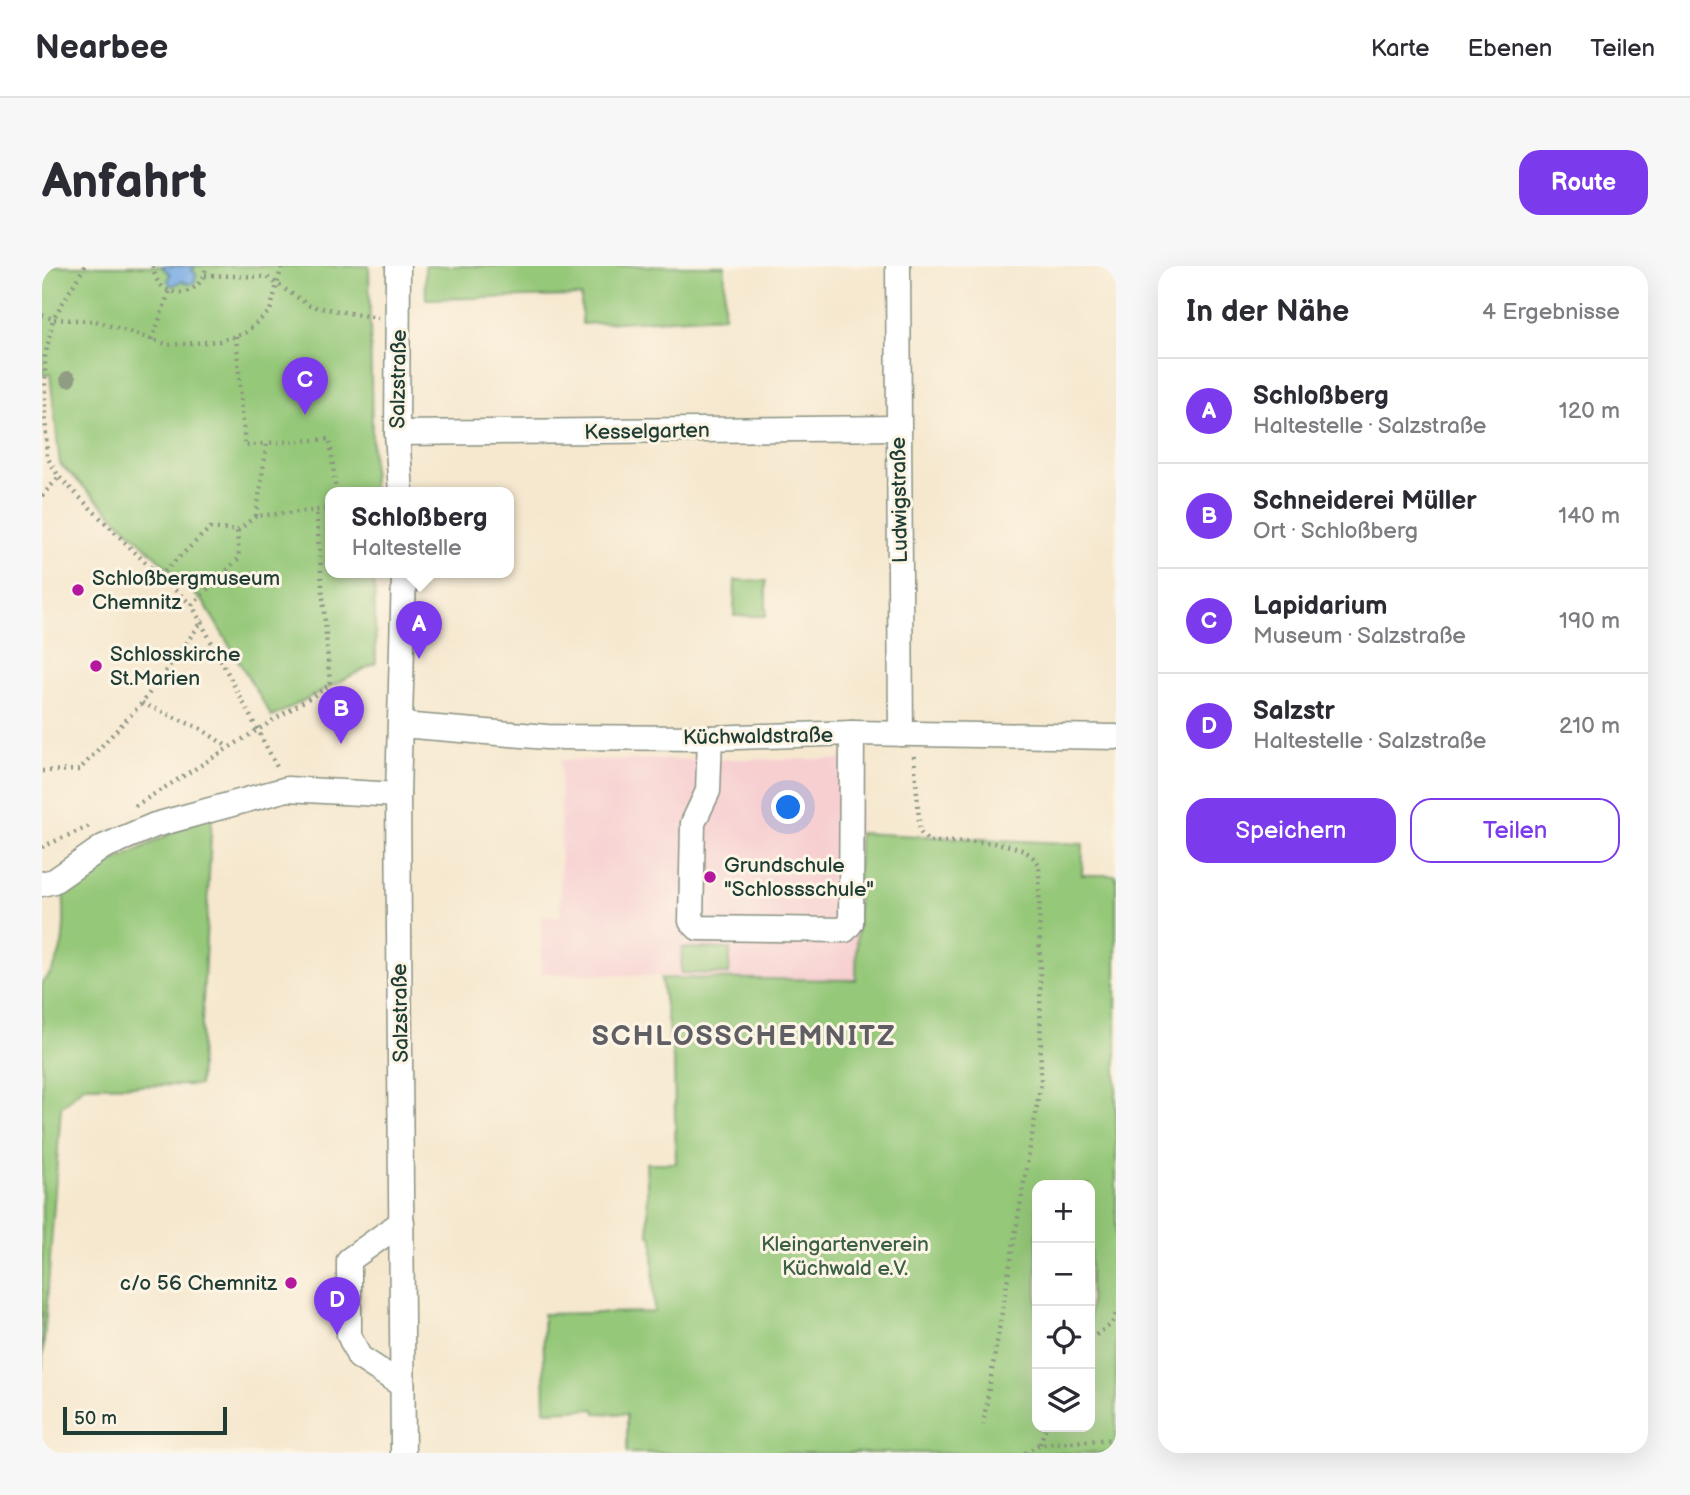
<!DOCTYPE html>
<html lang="de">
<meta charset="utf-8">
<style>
body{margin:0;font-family:"Balsamiq Sans",sans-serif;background:#f7f7f7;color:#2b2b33}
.controls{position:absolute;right:21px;bottom:21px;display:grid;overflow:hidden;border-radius:14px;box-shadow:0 7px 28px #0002}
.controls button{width:63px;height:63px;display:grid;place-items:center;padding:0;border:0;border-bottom:2px solid #e1e1e2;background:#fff;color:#2b2b33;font:35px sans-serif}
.scale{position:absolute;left:21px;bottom:18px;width:164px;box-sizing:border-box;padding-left:7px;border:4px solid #1f3d34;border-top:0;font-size:19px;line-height:24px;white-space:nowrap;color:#1f3d34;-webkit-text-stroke:5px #fcf5e5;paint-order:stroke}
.you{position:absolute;left:747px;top:542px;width:24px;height:24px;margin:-18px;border:5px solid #fff;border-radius:50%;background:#1a73e8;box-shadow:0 0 0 10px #1a73e833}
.badge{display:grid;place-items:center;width:46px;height:46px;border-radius:50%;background:#7c3aed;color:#fff;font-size:23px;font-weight:700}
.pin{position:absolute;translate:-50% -58px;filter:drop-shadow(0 2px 4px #0008)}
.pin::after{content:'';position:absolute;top:37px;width:24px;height:21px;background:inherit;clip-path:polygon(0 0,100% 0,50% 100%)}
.popup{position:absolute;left:283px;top:221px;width:189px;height:91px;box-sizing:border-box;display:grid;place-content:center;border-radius:14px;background:#fff;filter:drop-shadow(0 2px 5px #0005);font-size:23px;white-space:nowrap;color:#7c7c81}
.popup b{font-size:26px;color:#2b2b33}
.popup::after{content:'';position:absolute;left:50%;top:100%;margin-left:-14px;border:14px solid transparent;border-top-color:#fff}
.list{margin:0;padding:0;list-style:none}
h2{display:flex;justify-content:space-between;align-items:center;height:91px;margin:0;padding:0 28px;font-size:30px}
h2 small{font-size:23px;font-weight:400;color:#7c7c81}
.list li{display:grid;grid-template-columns:46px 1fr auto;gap:21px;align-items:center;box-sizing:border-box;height:105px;padding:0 28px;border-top:2px solid #e1e1e2}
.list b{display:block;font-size:26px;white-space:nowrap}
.list p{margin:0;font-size:23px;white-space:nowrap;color:#7c7c81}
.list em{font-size:23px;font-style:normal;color:#7c7c81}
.actions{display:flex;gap:14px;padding:21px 28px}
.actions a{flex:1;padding:16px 0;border:2px solid #7c3aed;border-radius:21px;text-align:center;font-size:24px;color:#7c3aed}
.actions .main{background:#7c3aed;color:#fff}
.icon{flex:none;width:38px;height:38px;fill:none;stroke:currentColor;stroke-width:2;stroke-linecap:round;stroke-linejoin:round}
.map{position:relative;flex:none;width:1074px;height:1187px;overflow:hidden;border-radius:21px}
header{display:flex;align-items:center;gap:42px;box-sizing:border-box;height:98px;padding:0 35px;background:#fff;border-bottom:2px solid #e1e1e2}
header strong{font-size:33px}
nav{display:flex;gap:38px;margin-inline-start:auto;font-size:24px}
.intro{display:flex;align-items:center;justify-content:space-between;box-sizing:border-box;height:168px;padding:0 42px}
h1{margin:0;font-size:49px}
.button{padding:18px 32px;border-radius:21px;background:#7c3aed;color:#fff;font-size:24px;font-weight:700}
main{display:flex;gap:42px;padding:0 42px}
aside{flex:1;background:#fff;border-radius:21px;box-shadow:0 7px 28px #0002}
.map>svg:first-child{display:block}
.built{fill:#f7cfd1}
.green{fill:#95c879;stroke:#5a8256;stroke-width:2;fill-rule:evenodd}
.water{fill:#78abe4;stroke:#4c748c;stroke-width:2}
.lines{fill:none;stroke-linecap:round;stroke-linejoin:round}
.minor-casing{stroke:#8a9282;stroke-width:27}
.path{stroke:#8a9282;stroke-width:4.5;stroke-dasharray:2 5;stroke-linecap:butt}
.minor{stroke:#fff;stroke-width:24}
.tree{fill:#909d83}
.poi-dot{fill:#b5179e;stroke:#fcf5e5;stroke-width:2.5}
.labels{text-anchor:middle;stroke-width:6;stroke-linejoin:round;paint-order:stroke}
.street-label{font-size:21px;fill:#1f3d34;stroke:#fcf5e5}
.poi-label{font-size:21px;fill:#1f3d34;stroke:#fcf5e5;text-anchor:start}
.park-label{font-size:21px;fill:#3c6045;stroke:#fcf5e5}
.district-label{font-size:28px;font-weight:bold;letter-spacing:2px;fill:#5f5e65;stroke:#fcf5e5}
</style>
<header>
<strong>Nearbee</strong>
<nav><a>Karte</a><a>Ebenen</a><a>Teilen</a></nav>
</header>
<div class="intro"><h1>Anfahrt</h1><a class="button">Route</a></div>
<main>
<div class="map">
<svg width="1074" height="1187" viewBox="0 0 1074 1187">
<rect width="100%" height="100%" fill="#fcf5e5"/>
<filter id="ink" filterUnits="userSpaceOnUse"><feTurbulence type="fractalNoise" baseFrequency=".0143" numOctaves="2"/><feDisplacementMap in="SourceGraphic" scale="14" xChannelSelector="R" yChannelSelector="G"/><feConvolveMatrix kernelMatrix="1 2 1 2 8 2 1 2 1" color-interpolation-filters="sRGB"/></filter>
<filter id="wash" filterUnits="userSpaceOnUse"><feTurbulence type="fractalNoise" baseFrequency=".00686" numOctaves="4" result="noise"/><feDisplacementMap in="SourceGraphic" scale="28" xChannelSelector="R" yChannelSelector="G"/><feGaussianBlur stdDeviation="1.57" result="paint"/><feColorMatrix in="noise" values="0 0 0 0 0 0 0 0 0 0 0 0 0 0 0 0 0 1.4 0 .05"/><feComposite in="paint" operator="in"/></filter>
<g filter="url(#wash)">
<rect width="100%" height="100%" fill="#f6e8cf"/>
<polygon class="built" points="818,493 814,715 499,707 499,651 518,651 519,494"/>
<g class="green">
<polygon points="0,0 327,0 331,227 288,227 288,307 332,307 334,397 230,451 162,337 18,198 8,108 0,109"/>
<polygon points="383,0 683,0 682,50 540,58 539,30 384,33"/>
<polygon points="693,314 724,315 724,350 692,350"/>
<path d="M170 547 157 819 42 820 19 841 0 1104V716C26 694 23 651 21 621Z"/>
<path d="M817 567 1041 578 1040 609H1074V1187H585V1148L554 1147 553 1143 503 1145 501 1048 612 1046 611 971 607 969 604 897H634L632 799 619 712 814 714ZM995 919H1048V1161H995Z"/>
<polygon points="640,682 688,683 687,708 639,707"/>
</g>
<polygon class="water" points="119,0 154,0 150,4 154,8 153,16 147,18 140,15 130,20 126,15 128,8"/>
</g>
<g filter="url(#ink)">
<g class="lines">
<g class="minor-casing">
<g id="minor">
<polyline points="356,0 355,167 359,227"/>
<polyline points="856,0 859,468"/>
<polyline points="355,167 856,162"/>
<polyline points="359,459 505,471 668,472 810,467 1074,471"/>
<polyline points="668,472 666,525 651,557 649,655 656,662 803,664 809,657 810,467"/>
<polyline points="0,618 12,615 61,581 113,559 245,523 356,529"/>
<polyline points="360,1119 317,1091 307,1069 307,994 360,956"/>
<polyline points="361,1187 356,529 362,307"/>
</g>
</g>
<g class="path">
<polyline points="43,0 11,53 54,55 127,79 178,75 203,67 228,45 240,0"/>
<path d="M111 0C114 36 160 35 164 0"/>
<polyline points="163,9 225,11 268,40 336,52"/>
<polyline points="0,49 11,53 3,91 3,147 5,191 17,211 117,310 150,339 236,503"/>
<polyline points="194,70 203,180 225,177"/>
<polyline points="110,74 127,26"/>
<polyline points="0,230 17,211"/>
<polyline points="214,250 225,177 288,173 294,227"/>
<polyline points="117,310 168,262 195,265 214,250 288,243"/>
<polyline points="150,339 197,292 195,265"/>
<polyline points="100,437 159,463 186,481"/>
<path d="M872 490 878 566 887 576C917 577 981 569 997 599L999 816 941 1158"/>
<polyline points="0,505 37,504 100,437 161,354"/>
<polyline points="93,540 288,419 274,244"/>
<polyline points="0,581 50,559"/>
<polyline points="1048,1073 1070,1058 1074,1048"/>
<polyline points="998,1178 1004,1161"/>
<polyline points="983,1187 998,1178 1074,1173"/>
</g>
<use href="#minor" class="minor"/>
</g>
<circle class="tree" cx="26" cy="113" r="8"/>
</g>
<g class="poi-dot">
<circle cx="36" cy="324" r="7"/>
<circle cx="54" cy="400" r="7"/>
<circle cx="668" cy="611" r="7"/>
<circle cx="249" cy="1017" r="7"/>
</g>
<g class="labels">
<g class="street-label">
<text transform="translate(356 113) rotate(-89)" y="7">Salzstraße</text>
<text transform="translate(605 165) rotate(-1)" y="7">Kesselgarten</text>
<text transform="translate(857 234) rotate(-91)" y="7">Ludwigstraße</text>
<text transform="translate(716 470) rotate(-1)" y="7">Küchwaldstraße</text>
<text transform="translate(358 747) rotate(-91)" y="7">Salzstraße</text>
</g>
<g class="poi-label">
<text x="50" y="319">Schloßbergmuseum<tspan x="50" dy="24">Chemnitz</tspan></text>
<text x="68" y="395">Schlosskirche<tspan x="68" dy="24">St.Marien</tspan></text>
<text x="682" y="606">Grundschule<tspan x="682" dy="24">"Schlossschule"</tspan></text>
<text x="235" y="1024" text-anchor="end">c/o 56 Chemnitz</text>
</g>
<g class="park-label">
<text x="803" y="985">Kleingartenverein<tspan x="803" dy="24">Küchwald e.V.</tspan></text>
</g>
<g class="district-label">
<text x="702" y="779">SCHLOSSCHEMNITZ</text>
</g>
</g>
</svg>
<div class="controls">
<button>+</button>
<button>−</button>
<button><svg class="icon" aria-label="locate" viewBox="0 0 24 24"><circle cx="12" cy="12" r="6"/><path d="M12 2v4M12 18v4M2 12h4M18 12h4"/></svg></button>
<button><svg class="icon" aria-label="layers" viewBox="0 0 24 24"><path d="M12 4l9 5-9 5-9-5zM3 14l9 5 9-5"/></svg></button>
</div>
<div class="scale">50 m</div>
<div class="you"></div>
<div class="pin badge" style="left:377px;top:393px">A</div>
<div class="popup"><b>Schloßberg</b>Haltestelle</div>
<div class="pin badge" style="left:299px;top:478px">B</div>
<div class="pin badge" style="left:263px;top:149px">C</div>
<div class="pin badge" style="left:295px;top:1069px">D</div>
</div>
<aside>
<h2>In der Nähe<small>4 Ergebnisse</small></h2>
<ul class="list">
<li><span class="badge">A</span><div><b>Schloßberg</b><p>Haltestelle · Salzstraße</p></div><em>120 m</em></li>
<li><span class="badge">B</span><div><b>Schneiderei Müller</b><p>Ort · Schloßberg</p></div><em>140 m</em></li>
<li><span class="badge">C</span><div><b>Lapidarium</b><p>Museum · Salzstraße</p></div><em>190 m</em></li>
<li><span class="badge">D</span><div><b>Salzstr</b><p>Haltestelle · Salzstraße</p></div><em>210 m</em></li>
</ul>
<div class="actions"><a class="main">Speichern</a><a>Teilen</a></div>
</aside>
</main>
